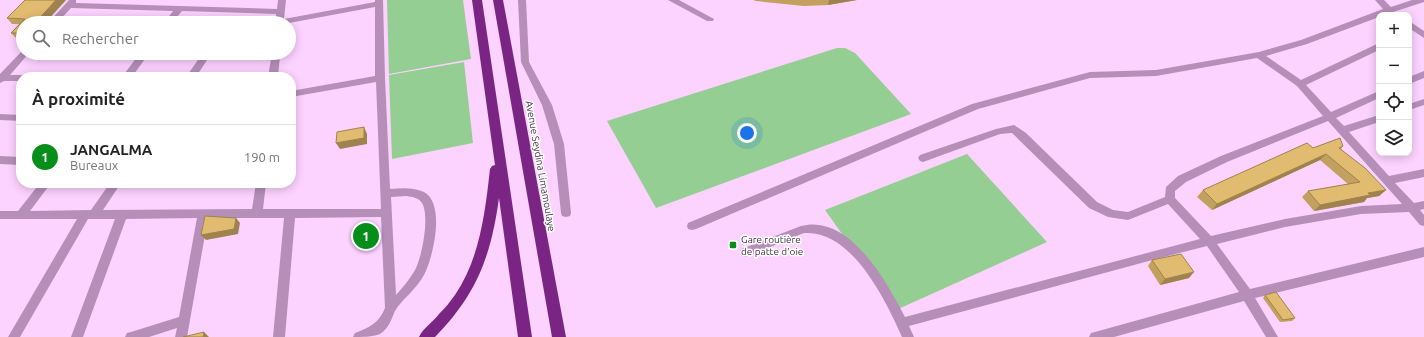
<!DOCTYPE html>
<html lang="fr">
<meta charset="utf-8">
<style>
body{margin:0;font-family:Ubuntu,sans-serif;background:#f2f2f2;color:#222}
.controls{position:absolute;right:12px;top:12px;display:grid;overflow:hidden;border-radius:8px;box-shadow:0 2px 10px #0003}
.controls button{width:36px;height:36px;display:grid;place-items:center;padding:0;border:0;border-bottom:1px solid #e0e0e0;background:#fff;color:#222;font:20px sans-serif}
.you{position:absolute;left:747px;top:133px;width:14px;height:14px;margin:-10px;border:3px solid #fff;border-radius:50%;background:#1a73e8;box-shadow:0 0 0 6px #1a73e833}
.badge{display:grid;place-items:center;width:26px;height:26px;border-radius:50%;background:#068d1a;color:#fff;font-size:13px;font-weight:700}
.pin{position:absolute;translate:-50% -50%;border:2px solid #fff;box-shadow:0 1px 4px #0006}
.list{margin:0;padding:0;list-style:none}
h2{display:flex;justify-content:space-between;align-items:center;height:52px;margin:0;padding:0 16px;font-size:17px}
h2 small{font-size:13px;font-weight:400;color:#767676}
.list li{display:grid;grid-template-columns:26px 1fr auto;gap:12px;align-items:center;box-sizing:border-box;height:64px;padding:0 16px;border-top:1px solid #e0e0e0}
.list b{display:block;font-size:15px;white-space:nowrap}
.list p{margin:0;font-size:13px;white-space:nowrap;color:#767676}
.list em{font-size:13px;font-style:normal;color:#767676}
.icon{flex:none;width:22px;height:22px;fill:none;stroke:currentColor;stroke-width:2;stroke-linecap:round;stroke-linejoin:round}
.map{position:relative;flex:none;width:1424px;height:337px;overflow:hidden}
.search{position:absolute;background:#fff;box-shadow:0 2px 10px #0003;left:16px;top:16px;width:280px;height:44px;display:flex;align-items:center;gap:10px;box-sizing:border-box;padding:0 14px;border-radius:22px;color:#767676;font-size:15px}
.panel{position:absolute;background:#fff;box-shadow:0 2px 10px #0003;left:16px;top:72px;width:280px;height:116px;border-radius:16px}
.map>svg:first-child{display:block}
.green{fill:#94ce92}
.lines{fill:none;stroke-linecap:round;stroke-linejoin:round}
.minor{fill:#b58fb8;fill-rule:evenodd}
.highway{fill:#7a2583;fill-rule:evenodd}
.wall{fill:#c2a15f}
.shaded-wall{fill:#9e834e}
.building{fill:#e1bb6f;stroke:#9e834e}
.poi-dot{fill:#068d1a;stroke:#fff;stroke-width:1.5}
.labels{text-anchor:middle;stroke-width:3;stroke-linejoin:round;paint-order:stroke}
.street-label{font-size:10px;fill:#403042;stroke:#fff}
.poi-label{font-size:10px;fill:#403042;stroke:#fff;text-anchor:start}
</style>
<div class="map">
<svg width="1424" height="337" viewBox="0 0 1424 337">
<rect width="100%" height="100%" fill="#fcd2ff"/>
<g class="green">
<polygon points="387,0 463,0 471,59 389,74"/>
<polygon points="837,48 845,48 855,53 911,114 656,208 607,121"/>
<polygon points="464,62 473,143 392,159 389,75"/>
<polygon points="967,154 1047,242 896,310 825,210"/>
</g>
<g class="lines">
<g class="minor">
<path d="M69 0H76V3L277 9 278 0H286L284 19 375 2V0H383L385 78 390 189C401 188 413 187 424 192 446 204 433 258 424 275 416 290 402 299 395 311 391 320 389 328 380 334 372 337 362 337 353 337L355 333C369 328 379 323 385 308L381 217 295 218 285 337H273L284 218H208L187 337H175L177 328 149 337H125L127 333 131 332 179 317 197 218 126 219 83 337H71L115 219H88L20 337H8L77 219H0V211H18L40 183H51L30 211 91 210 110 183H121L103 210 252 209 256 183H266L263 209H381L376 82 291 97V91L375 76V7L289 23H276V14L182 11 172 23H164L173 11 71 8 57 23H48ZM406 196C412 197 418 197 422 203 430 216 422 257 415 270 410 279 403 287 396 295L391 197Z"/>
<polygon points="518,0 526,0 529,62 552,105 564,144 571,213 570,216 566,217 562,216 561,213 554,144 542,105 521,62"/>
<polygon points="668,0 679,0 714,19 713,21 707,21"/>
<path d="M1375 0H1384L1391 7 1412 0H1424V2L1384 15H1379V17L1307 44 1266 56 1301 80 1379 43V50L1306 85 1331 112 1379 91V98L1336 118 1344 126 1379 115V122L1349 132 1389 176 1424 169V177L1395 183 1414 203 1424 201V209L1420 210 1424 215V226L1420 225 1409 212 1361 214 1285 227 1217 244 1250 289 1424 247V257L1255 298 1278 337H1266L1244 301 1114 337H1089L1091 333 1095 332 1239 292 1207 246 1156 259 909 326 914 337H902C886 301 852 230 805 233 799 234 793 238 788 240 774 245 759 252 745 257L741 255 740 252 741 249 801 226C849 213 887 282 905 317L1200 239 1168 204 1128 220 1108 217 1089 208 1012 133 1000 134 923 162 920 161 918 158 920 155 996 129 1014 125 1026 133 1097 202 1113 210 1128 212 1165 197 1166 187 1178 176 1221 156 1323 116 1297 86 1257 58 1156 76 1090 78 978 109 696 229 692 230 688 229 687 226 688 223 972 104 1090 72 1156 70 1259 52 1301 40 1383 9ZM1328 121 1402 204 1361 206 1285 219 1211 236 1175 198V191L1186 182 1227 162Z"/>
<polygon points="1409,21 1424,31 1424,38 1409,28"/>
<polygon points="22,51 23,53 29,53 10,75 21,75 25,77 21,77 21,81 4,81 0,83 0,74"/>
<polygon points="140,53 280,53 280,56 278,77 268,77 271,59 209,57 196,77 186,77 200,57 147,56 132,77 122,77"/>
<polygon points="1424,71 1424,78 1409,84 1409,77"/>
<polygon points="1424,99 1424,105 1409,110 1409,104"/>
<polygon points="0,114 21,115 21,121 0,120"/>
<polygon points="0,156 21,157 21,165 0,164"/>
</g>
<g class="highway">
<path d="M472 0H482L532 337H518L499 198C491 256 477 294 435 337H419C423 328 433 322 439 314 445 308 450 302 455 295 480 258 485 213 490 169L492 166 495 165Z"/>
<polygon points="493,0 503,0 566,337 552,337"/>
</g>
</g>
<g class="wall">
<polygon points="25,0 66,0 45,23 23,23 23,39 16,38 11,33 19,24 12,24 7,18"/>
<polygon points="753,0 857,0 828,5 804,6 756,1"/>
<polygon points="1343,146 1341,149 1386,190 1379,196 1367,198 1364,202 1314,211 1302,197 1308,191 1348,184 1320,160 1212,210 1197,197 1203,190 1313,148"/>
<polygon points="1152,260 1189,278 1160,285 1148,266"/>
<polygon points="1265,295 1295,318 1292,321 1280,322 1263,298"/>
</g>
<g class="shaded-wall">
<polygon points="56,0 66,0 45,23 35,23"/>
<polygon points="829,0 857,0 828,5"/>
<polygon points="364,127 367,134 367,144 340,149 336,143"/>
<polygon points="1326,154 1320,160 1212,210 1217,204"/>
<polygon points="1386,190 1379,196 1367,198 1364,202 1314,211 1320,205 1368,193"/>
<polygon points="236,218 240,223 238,234 206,240 201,235"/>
<polygon points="1194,272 1189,278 1160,285 1165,279"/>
<polygon points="204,332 209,337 203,337"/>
</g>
<g class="building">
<polygon points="25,0 56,0 35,23 23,23 23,33 11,33 25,19 7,18"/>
<polygon points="364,127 364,138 336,143 337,132"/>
<polygon points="1340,138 1343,146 1339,148 1365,168 1386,190 1368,193 1370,195 1320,205 1308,191 1360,182 1326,154 1217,204 1203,190 1307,143 1313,148"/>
<polygon points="205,216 236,218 234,229 201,235"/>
<polygon points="1181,254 1194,272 1165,279 1152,260"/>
<polygon points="1276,292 1295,318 1283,320 1265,295"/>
<polygon points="204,332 203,337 183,337"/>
</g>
<rect class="poi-dot" x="729" y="241" width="8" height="8" rx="2"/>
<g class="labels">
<g class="street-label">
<text transform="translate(541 166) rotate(80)" y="4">Avenue Seydina Limamoulaye</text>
</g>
<g class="poi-label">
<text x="741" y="243">Gare routière<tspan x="741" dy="12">de patte d'oie</tspan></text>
</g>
</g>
</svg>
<div class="controls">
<button>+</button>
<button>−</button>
<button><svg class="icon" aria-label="locate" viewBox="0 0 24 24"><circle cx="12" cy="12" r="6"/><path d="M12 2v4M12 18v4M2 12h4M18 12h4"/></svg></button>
<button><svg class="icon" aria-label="layers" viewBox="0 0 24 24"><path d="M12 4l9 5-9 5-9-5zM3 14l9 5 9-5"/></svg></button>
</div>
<div class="you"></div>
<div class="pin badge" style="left:366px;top:236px">1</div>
<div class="search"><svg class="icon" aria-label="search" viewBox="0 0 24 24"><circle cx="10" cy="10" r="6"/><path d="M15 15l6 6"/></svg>Rechercher</div>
<section class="panel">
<h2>À proximité<small></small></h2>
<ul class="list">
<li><span class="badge">1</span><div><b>JANGALMA</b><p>Bureaux</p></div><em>190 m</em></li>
</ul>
</section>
</div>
